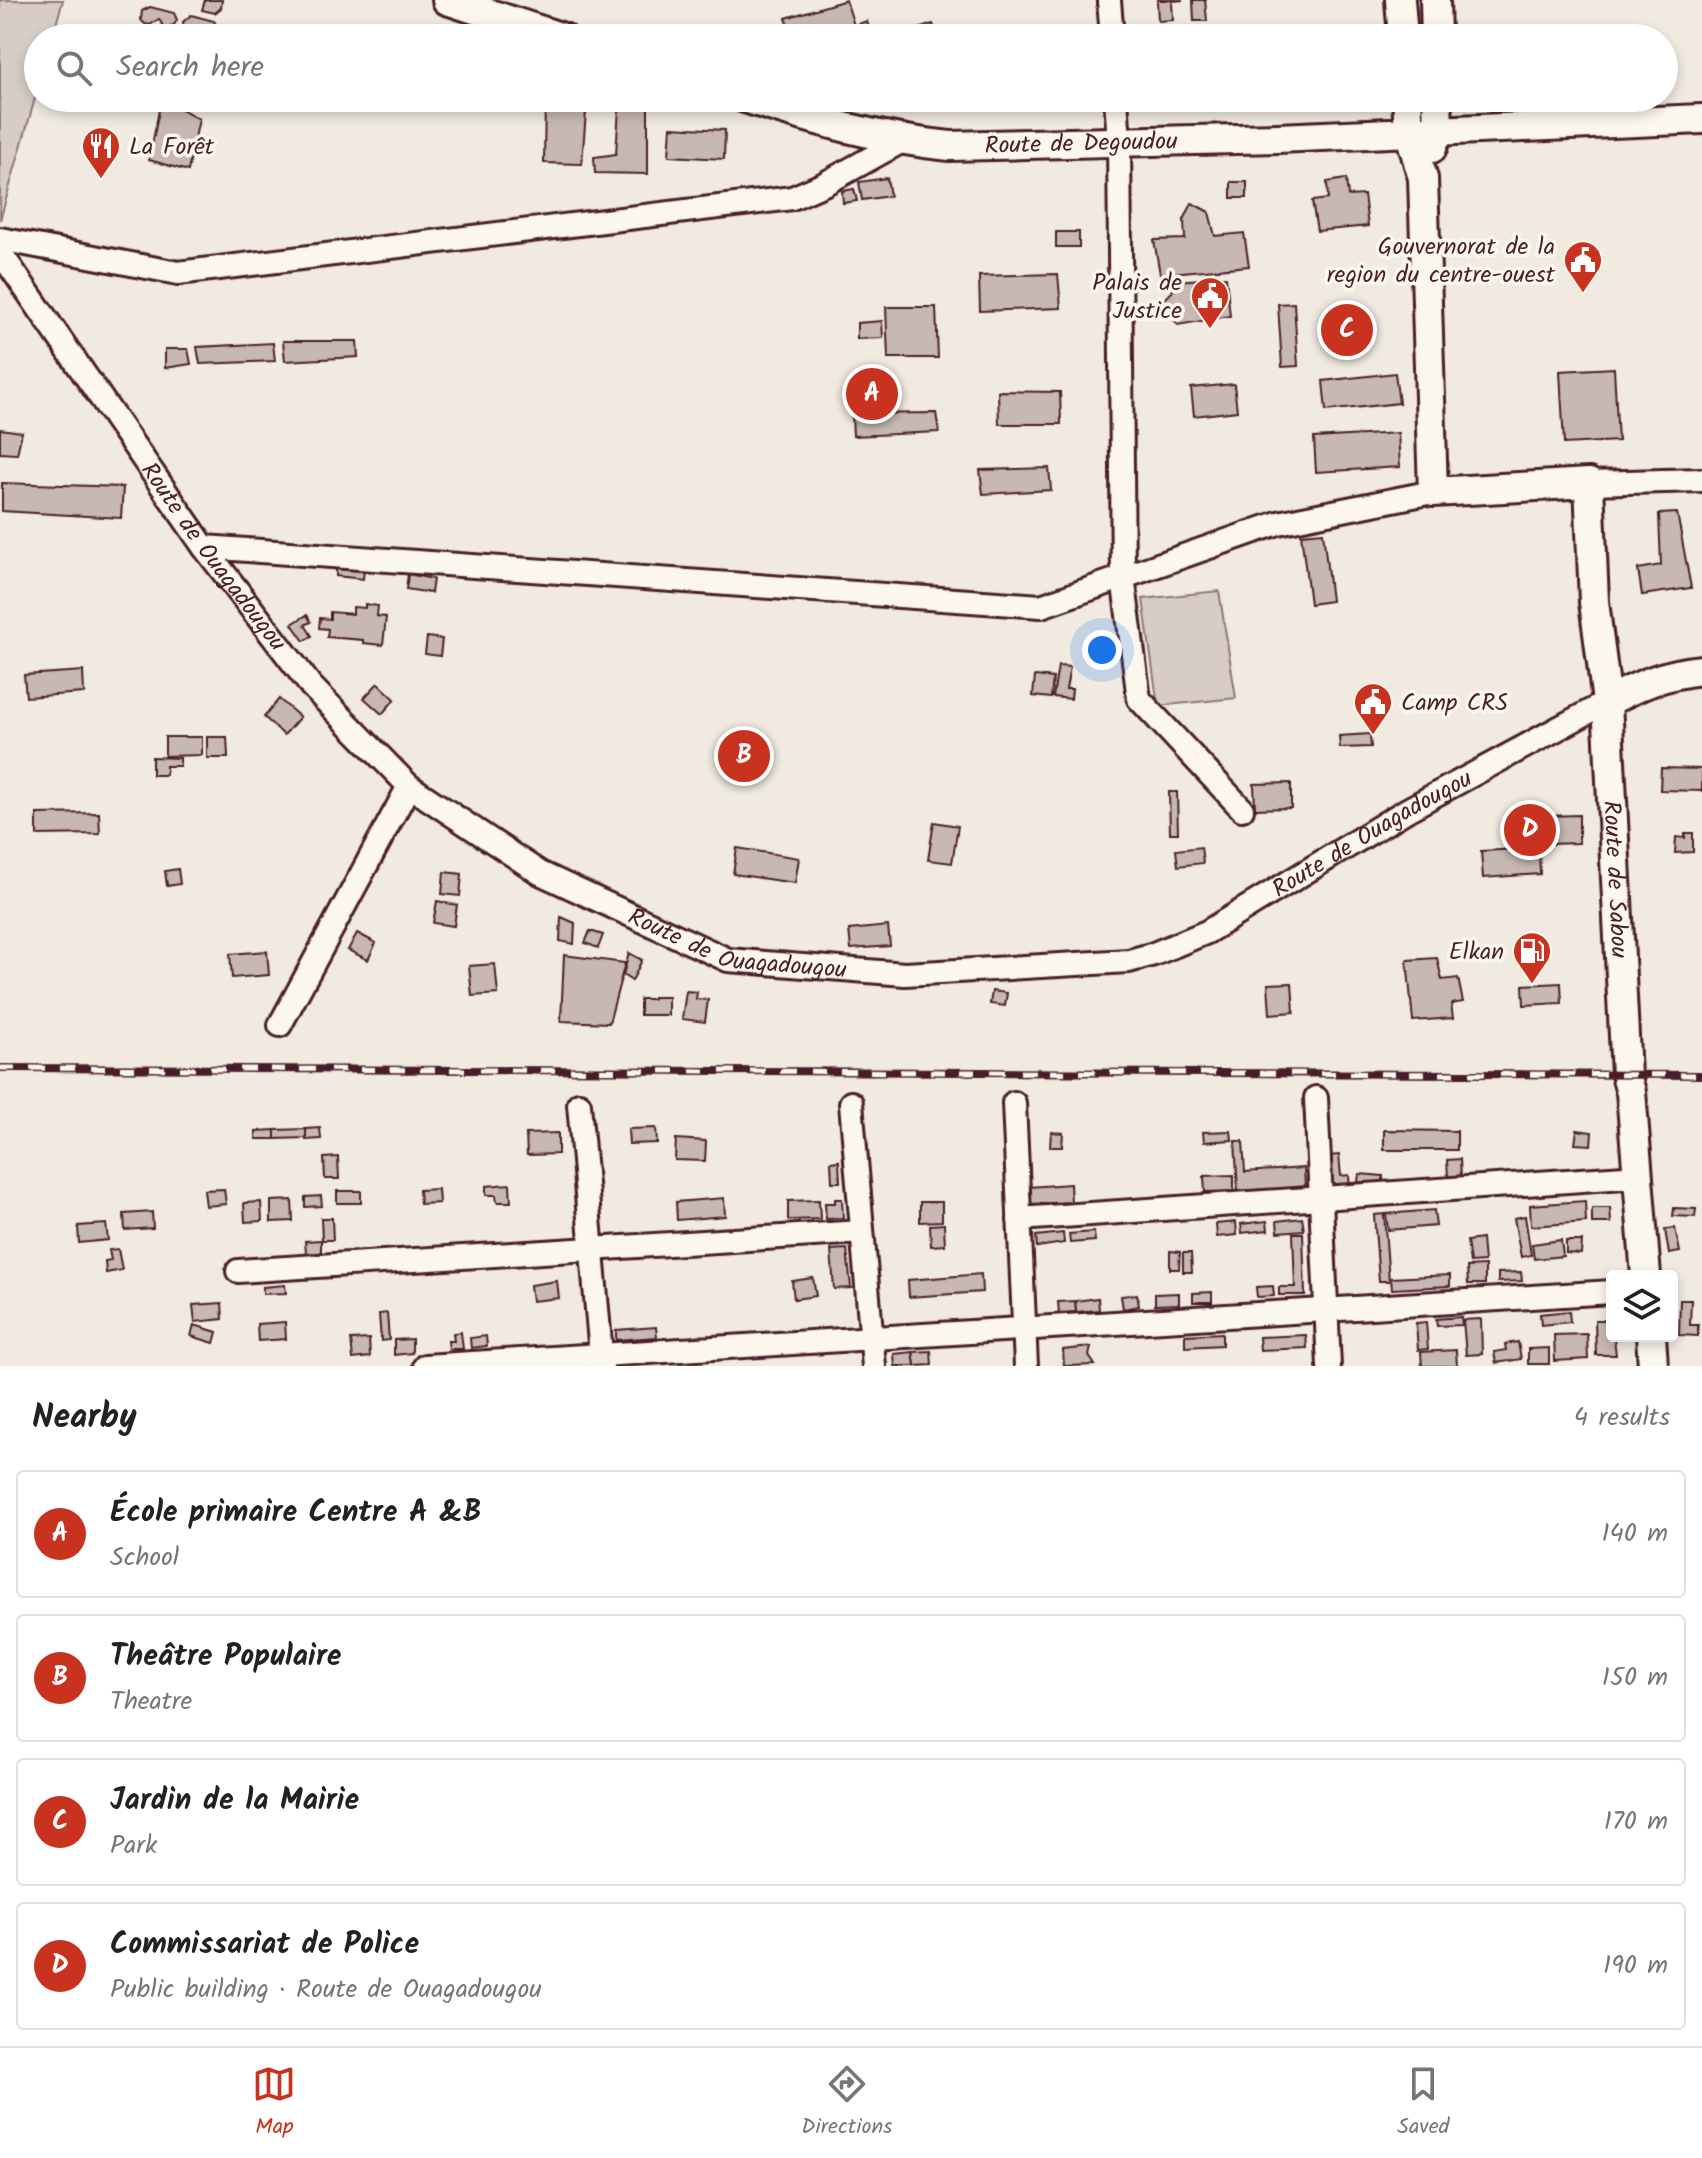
<!DOCTYPE html>
<meta charset="utf-8">
<style>
body{margin:0;font-family:Kalam,sans-serif;background:#f2f2f2;color:#222}
.controls{position:absolute;right:24px;bottom:24px;display:grid;overflow:hidden;border-radius:8px;box-shadow:0 4px 12px #0003}
.controls button{width:72px;height:72px;display:grid;place-items:center;padding:0;border:0;border-bottom:2px solid #e0e0e0;background:#fff;color:#222;font:40px sans-serif}
.you{position:absolute;left:1102px;top:650px;width:28px;height:28px;margin:-20px;border:6px solid #fff;border-radius:50%;background:#1a73e8;box-shadow:0 0 0 12px #1a73e833}
.badge{display:grid;place-items:center;width:52px;height:52px;border-radius:50%;background:#c8321e;color:#fff;font-size:26px;font-weight:700}
.pin{position:absolute;translate:-50% -50%;border:4px solid #fff;box-shadow:0 2px 8px #0006}
.list{margin:0;padding:0;list-style:none}
h2{display:flex;justify-content:space-between;align-items:center;height:104px;margin:0;padding:0 32px;font-size:34px}
h2 small{font-size:26px;font-weight:400;color:#767676}
.list li{display:grid;grid-template-columns:52px 1fr auto;gap:24px;align-items:center;box-sizing:border-box;height:128px;margin:0 16px 16px;padding:0 16px;border:2px solid #e0e0e0;border-radius:8px}
.list b{display:block;font-size:30px;white-space:nowrap}
.list p{margin:0;font-size:26px;white-space:nowrap;color:#767676}
.list em{font-size:26px;font-style:normal;color:#767676}
.icon{flex:none;width:44px;height:44px;fill:none;stroke:currentColor;stroke-width:2;stroke-linecap:round;stroke-linejoin:round}
.map{position:relative;flex:none;width:1702px;height:1366px;overflow:hidden}
.search{position:absolute;background:#fff;box-shadow:0 4px 12px #0003;left:24px;right:24px;top:24px;height:88px;display:flex;align-items:center;gap:20px;box-sizing:border-box;padding:0 28px;border-radius:44px;color:#767676;font-size:30px}
.sheet{height:680px;background:#fff}
nav{display:flex;justify-content:space-around;align-items:center;box-sizing:border-box;height:112px;border-top:2px solid #e0e0e0;background:#fff;font-size:22px;color:#767676}
nav a{display:grid;justify-items:center;gap:4px}
nav .on{color:#c8321e}
.map>svg:first-child{display:block}
.green{fill:#d8ccc6;stroke:#917678;stroke-width:2}
.building{fill:#c8b8b3;stroke:#4a1f2b;stroke-width:2}
.lines{fill:none;stroke-linecap:round;stroke-linejoin:round}
.minor-casing{stroke:#4a1f2b;stroke-width:28}
.major-casing{stroke:#4a1f2b;stroke-width:34}
.minor{stroke:#fbf7ec;stroke-width:22}
.major{stroke:#fbf7ec;stroke-width:28}
.rail-casing{stroke:#4a1f2b;stroke-width:8}
.rail{stroke:#fbf7ec;stroke-width:5;stroke-dasharray:15;stroke-linecap:butt}
.labels{text-anchor:middle;stroke-width:7;stroke-linejoin:round;paint-order:stroke}
.street-label{font-size:24px;fill:#4a1f2b;stroke:#fbf7ec}
.poi-label{font-size:24px;fill:#4a1f2b;stroke:#fbf7ec;text-anchor:end}
</style>
<div class="map">
<svg width="1702" height="1366" viewBox="0 0 1702 1366">
<rect width="100%" height="100%" fill="#f0eae0"/>
<filter id="ink" filterUnits="userSpaceOnUse"><feTurbulence type="fractalNoise" baseFrequency=".0125" numOctaves="2"/><feDisplacementMap in="SourceGraphic" scale="16" xChannelSelector="R" yChannelSelector="G"/><feConvolveMatrix kernelMatrix="1 2 1 2 8 2 1 2 1" color-interpolation-filters="sRGB"/></filter>
<g filter="url(#ink)">
<g class="green">
<polygon points="0,0 63,0 52,38 38,38 38,88 0,220"/>
<circle cx="1347" cy="330" r="17"/>
<polygon points="1219,591 1236,698 1158,706 1143,599"/>
</g>
<g class="building">
<polygon points="205,0 222,0 221,8 215,13 202,10"/>
<polygon points="846,0 858,38 792,38 786,18"/>
<polygon points="1157,0 1183,0 1172,1 1173,20 1158,21"/>
<polygon points="1193,0 1205,0 1207,21 1194,21"/>
<polygon points="150,7 174,13 177,20 174,25 164,28 159,19 150,25 145,24 141,20 142,11"/>
<polygon points="191,15 214,21 218,27 216,32 211,36 205,36 200,27 192,31 184,30 183,22"/>
<polygon points="867,21 872,38 859,38 855,25"/>
<polygon points="933,24 938,38 891,38"/>
<polygon points="545,98 587,98 582,164 544,163"/>
<polygon points="160,105 178,107 199,119 188,171 149,160"/>
<polygon points="619,108 648,108 648,174 595,173 594,157 616,154"/>
<polygon points="671,127 725,130 724,159 669,156"/>
<polygon points="887,178 890,196 862,200 859,182"/>
<polygon points="1346,179 1348,196 1364,195 1368,226 1317,231 1312,201 1328,199 1327,182"/>
<rect x="1231" y="182" width="16" height="16"/>
<polygon points="854,189 857,201 843,203 842,191"/>
<polygon points="1192,203 1209,212 1215,236 1244,233 1249,266 1160,274 1154,240 1185,239 1184,220"/>
<rect x="1056" y="232" width="23" height="15"/>
<polygon points="1058,274 1061,308 980,311 979,276"/>
<polygon points="1226,277 1230,316 1178,325 1162,302 1172,292 1176,281"/>
<polygon points="1294,303 1298,366 1282,367 1278,304"/>
<polygon points="886,307 936,307 938,358 888,358"/>
<polygon points="882,321 883,338 857,339 857,323"/>
<polygon points="283,341 357,341 358,357 285,361"/>
<polygon points="273,343 275,361 200,364 197,347"/>
<polygon points="165,349 188,349 191,364 165,368"/>
<polygon points="1614,368 1618,441 1564,444 1560,371"/>
<polygon points="1395,373 1399,403 1326,411 1323,381"/>
<polygon points="1234,384 1237,411 1194,416 1191,388"/>
<polygon points="998,391 1060,392 1061,424 999,424"/>
<polygon points="936,413 939,432 853,436 852,414"/>
<polygon points="0,429 22,432 17,454 0,453"/>
<polygon points="1398,433 1400,467 1316,472 1314,438"/>
<polygon points="1049,468 1051,490 983,494 980,470"/>
<polygon points="2,483 123,487 121,518 2,511"/>
<polygon points="1677,513 1691,588 1642,595 1638,569 1661,565 1659,514"/>
<polygon points="1323,532 1331,601 1310,604 1301,534"/>
<polygon points="336,568 364,570 363,579 336,576"/>
<polygon points="408,574 433,579 431,593 406,589"/>
<polygon points="365,604 378,606 377,616 386,617 383,645 363,643 363,640 327,637 328,629 319,628 320,618 330,619 330,612 353,614 353,607 365,608"/>
<polygon points="307,615 311,622 305,625 312,636 304,641 292,624"/>
<polygon points="427,637 442,639 440,656 425,654"/>
<polygon points="1058,666 1070,667 1066,689 1072,689 1071,699 1053,697"/>
<polygon points="83,671 84,693 26,697 24,675"/>
<polygon points="1035,676 1053,678 1051,698 1033,696"/>
<polygon points="378,683 395,699 382,714 364,698"/>
<polygon points="279,699 300,717 284,735 264,717"/>
<polygon points="1370,734 1371,747 1340,748 1339,736"/>
<polygon points="165,737 202,737 202,755 165,756"/>
<polygon points="207,737 227,737 228,758 207,758"/>
<polygon points="152,757 180,758 180,766 166,766 166,775 152,775"/>
<polygon points="1661,768 1702,769 1702,791 1660,790"/>
<polygon points="1291,783 1291,808 1255,809 1254,784"/>
<polygon points="1169,792 1177,792 1178,833 1170,833"/>
<polygon points="99,813 100,834 37,835 37,814"/>
<polygon points="1579,815 1579,843 1547,844 1546,816"/>
<polygon points="934,822 958,826 952,863 928,860"/>
<polygon points="1685,833 1693,833 1693,852 1675,853 1676,837 1685,838"/>
<polygon points="1201,847 1203,863 1178,866 1176,850"/>
<polygon points="737,848 799,858 795,883 733,874"/>
<polygon points="1539,848 1540,874 1483,878 1481,851"/>
<polygon points="178,869 180,884 167,886 165,871"/>
<polygon points="444,872 462,874 460,896 442,894"/>
<polygon points="437,901 457,905 454,926 433,923"/>
<polygon points="561,917 575,923 574,944 560,941"/>
<polygon points="888,926 890,946 851,949 849,930"/>
<polygon points="590,931 603,935 598,948 585,943"/>
<polygon points="357,933 376,943 368,960 348,950"/>
<polygon points="267,951 269,975 232,978 230,954"/>
<polygon points="629,953 642,960 632,981 623,975"/>
<polygon points="564,955 625,963 609,1023 561,1021"/>
<polygon points="1437,958 1442,980 1458,978 1463,1002 1451,1004 1453,1018 1413,1021 1407,960"/>
<polygon points="495,964 498,994 472,996 469,966"/>
<polygon points="1292,983 1294,1012 1270,1014 1268,984"/>
<polygon points="1561,983 1562,1003 1524,1005 1523,985"/>
<polygon points="686,991 697,992 696,999 708,1000 705,1022 682,1019"/>
<polygon points="992,991 1007,993 1005,1006 990,1004"/>
<polygon points="653,997 668,997 668,1015 640,1015 640,999 653,999"/>
<polygon points="320,1128 321,1139 306,1140 306,1129"/>
<polygon points="656,1128 657,1143 629,1144 628,1129"/>
<polygon points="306,1129 306,1138 275,1139 275,1130"/>
<polygon points="275,1130 275,1139 256,1139 256,1131"/>
<polygon points="1384,1130 1457,1131 1457,1150 1384,1150"/>
<polygon points="1577,1130 1592,1132 1591,1145 1575,1144"/>
<polygon points="1231,1131 1232,1140 1204,1142 1203,1132"/>
<polygon points="1051,1132 1063,1133 1062,1147 1050,1147"/>
<polygon points="558,1133 558,1154 527,1155 526,1134"/>
<polygon points="676,1139 706,1141 705,1161 675,1160"/>
<polygon points="1235,1141 1243,1141 1245,1172 1304,1168 1305,1187 1238,1191"/>
<polygon points="1339,1155 1341,1176 1349,1175 1350,1191 1332,1192 1329,1156"/>
<polygon points="338,1157 339,1179 325,1179 324,1158"/>
<polygon points="1460,1159 1461,1177 1448,1177 1447,1160"/>
<polygon points="839,1161 840,1182 832,1182 831,1162"/>
<polygon points="1359,1174 1383,1176 1383,1184 1358,1182"/>
<polygon points="1234,1175 1234,1191 1205,1192 1204,1176"/>
<polygon points="510,1184 511,1202 497,1202 496,1195 486,1195 486,1186"/>
<polygon points="1070,1184 1071,1202 1030,1204 1029,1187"/>
<polygon points="224,1189 226,1204 206,1206 204,1190"/>
<polygon points="438,1189 439,1203 420,1204 419,1190"/>
<rect x="337" y="1191" width="24" height="12"/>
<polygon points="321,1196 322,1206 305,1207 305,1197"/>
<polygon points="724,1198 725,1216 677,1220 676,1202"/>
<polygon points="835,1199 842,1199 843,1218 826,1219 825,1203 835,1203"/>
<polygon points="292,1200 293,1221 271,1222 271,1201"/>
<polygon points="819,1200 820,1219 788,1220 788,1201"/>
<polygon points="1585,1201 1586,1222 1531,1226 1530,1205"/>
<polygon points="261,1202 262,1221 245,1222 244,1203"/>
<polygon points="920,1202 942,1202 942,1221 920,1222"/>
<polygon points="1592,1208 1610,1208 1611,1223 1592,1223"/>
<polygon points="1674,1208 1696,1209 1695,1217 1673,1216"/>
<polygon points="1434,1210 1436,1226 1388,1230 1386,1214"/>
<polygon points="152,1212 153,1228 125,1230 124,1214"/>
<polygon points="1384,1214 1389,1281 1379,1281 1374,1215"/>
<polygon points="1525,1216 1531,1255 1521,1257 1514,1218"/>
<polygon points="321,1218 332,1218 333,1240 322,1240"/>
<polygon points="1302,1218 1304,1230 1278,1232 1277,1221"/>
<polygon points="1267,1221 1268,1230 1242,1233 1241,1224"/>
<polygon points="1236,1222 1237,1235 1217,1237 1216,1224"/>
<polygon points="106,1224 108,1240 79,1243 78,1226"/>
<polygon points="944,1224 945,1245 931,1246 930,1225"/>
<polygon points="1675,1228 1680,1252 1669,1254 1665,1230"/>
<polygon points="1094,1232 1095,1241 1070,1243 1069,1234"/>
<polygon points="1063,1233 1064,1243 1037,1247 1036,1236"/>
<polygon points="1293,1233 1303,1233 1305,1295 1279,1295 1279,1287 1295,1287"/>
<polygon points="1482,1239 1484,1262 1470,1263 1467,1241"/>
<polygon points="321,1240 321,1253 306,1254 305,1241"/>
<polygon points="1561,1240 1563,1256 1534,1259 1532,1244"/>
<polygon points="1566,1241 1582,1241 1581,1254 1566,1253"/>
<polygon points="118,1249 122,1270 106,1273 105,1261 111,1260 109,1250"/>
<polygon points="847,1249 851,1288 834,1289 831,1250"/>
<polygon points="1170,1251 1180,1252 1179,1269 1170,1269"/>
<polygon points="1183,1253 1191,1253 1192,1272 1183,1272"/>
<polygon points="1485,1266 1485,1284 1468,1284 1467,1267"/>
<polygon points="1521,1272 1522,1281 1498,1282 1498,1273"/>
<polygon points="981,1274 982,1292 909,1297 908,1280"/>
<polygon points="1450,1275 1450,1286 1392,1289 1391,1278"/>
<polygon points="813,1278 816,1296 794,1299 792,1281"/>
<polygon points="557,1281 559,1298 532,1301 530,1285"/>
<polygon points="285,1285 286,1293 263,1294 263,1287"/>
<polygon points="1273,1286 1274,1296 1257,1297 1256,1287"/>
<polygon points="1212,1292 1212,1302 1193,1302 1193,1293"/>
<polygon points="1179,1293 1179,1304 1155,1305 1155,1294"/>
<polygon points="1137,1294 1139,1306 1123,1309 1121,1296"/>
<polygon points="1098,1298 1099,1310 1076,1312 1075,1301"/>
<polygon points="1680,1300 1691,1300 1690,1325 1698,1325 1698,1336 1679,1335"/>
<polygon points="1075,1301 1076,1312 1059,1313 1058,1302"/>
<polygon points="222,1303 223,1319 195,1322 193,1305"/>
<polygon points="1569,1311 1570,1322 1541,1325 1540,1314"/>
<polygon points="387,1313 389,1340 381,1341 379,1314"/>
<polygon points="1461,1317 1462,1325 1437,1326 1436,1319"/>
<polygon points="1481,1319 1482,1354 1466,1355 1463,1320"/>
<polygon points="1595,1320 1612,1320 1616,1355 1596,1355"/>
<polygon points="285,1322 286,1339 258,1341 257,1324"/>
<polygon points="1426,1322 1428,1349 1418,1350 1416,1323"/>
<polygon points="194,1325 217,1332 214,1343 191,1336"/>
<polygon points="656,1327 657,1337 616,1340 616,1330"/>
<polygon points="461,1332 463,1349 449,1349 448,1341 454,1341 453,1333"/>
<polygon points="1222,1333 1222,1345 1185,1347 1185,1335"/>
<polygon points="1587,1334 1588,1359 1555,1361 1554,1335"/>
<polygon points="1306,1335 1307,1348 1260,1350 1259,1337"/>
<polygon points="486,1336 487,1346 471,1348 470,1338"/>
<polygon points="369,1339 370,1357 353,1359 351,1340"/>
<polygon points="412,1339 412,1353 394,1355 394,1340"/>
<polygon points="1518,1342 1521,1359 1496,1363 1494,1352 1506,1350 1505,1344"/>
<polygon points="1091,1347 1089,1356 1095,1365 1064,1366 1063,1350"/>
<polygon points="1549,1348 1549,1364 1528,1364 1528,1349"/>
<polygon points="1456,1350 1457,1366 1422,1366 1421,1352"/>
<polygon points="931,1351 932,1365 915,1366 913,1352"/>
<polygon points="913,1352 915,1366 895,1366 894,1354"/>
</g>
<g class="lines">
<g class="minor-casing">
<g id="minor">
<polyline points="1109,0 1112,38"/>
<polyline points="1116,98 1119,142 1123,577 1139,699 1242,809"/>
<polyline points="0,239 178,273 792,198 824,184 902,141"/>
<path id="s1" d="M0 252 204 547 311 686 409 786 540 873 728 960 905 974 1129 961 1154 954 1207 932 1407 810 1607 702"/>
<polyline points="1589,483 1702,480"/>
<polyline points="204,547 1041,606 1278,523 1433,492"/>
<polyline points="280,1025 409,786"/>
<polyline points="1316,1098 1329,1366"/>
<polyline points="851,1103 874,1366"/>
<polyline points="1014,1103 1026,1366"/>
<polyline points="579,1104 602,1366"/>
<polyline points="1019,1219 1639,1176"/>
<polyline points="238,1271 862,1232"/>
<polyline points="425,1366 1612,1292"/>
</g>
</g>
<g class="major-casing">
<g id="major">
<polyline points="447,0 563,38"/>
<polyline points="1400,0 1403,38"/>
<polyline points="1435,0 1436,38"/>
<path id="s2" d="M745 98C813 120 879 139 950 146L1278 138 1702 119"/>
<path id="s3" d="M1407 98 1409 131 1423 178 1433 492 1589 483 1594 602 1607 702 1626 1075 1631 1092 1646 1276"/>
<polyline points="1432,148 1438,130 1437,98"/>
<path d="M1607 702C1641 684 1664 674 1702 670"/>
<polyline points="1651,1336 1653,1366"/>
</g>
</g>
<use href="#minor" class="minor"/>
<use href="#major" class="major"/>
<g class="rail-casing">
<polyline id="rail" points="0,1068 1702,1075"/>
</g>
<use href="#rail" class="rail"/>
</g>
</g>
<defs>
<g id="restaurant-pin" transform="scale(2)"><path d="M0 17L-7.5 6A9.5 9.5 0 1 1 7.5 6Z" fill="#c8321e" stroke="#fbf7ec"/><path d="M-5-6h1v4h1v-4h1v4h1v-4h1v5L-1.5 .5V6h-2V.5L-5-1ZM5-6V6H3V1.5H1.5Q1.5-4 5-6Z" fill="#fff"/></g>
<g id="civic-pin" transform="scale(2)"><path d="M0 17L-7.5 6A9.5 9.5 0 1 1 7.5 6Z" fill="#c8321e" stroke="#fbf7ec"/><path d="M-.6-6.5H3V-4.5H.6V-3L4-1V1h2V6H-6V1h2V-1L-.6-3ZM-1.2 2.5V6h2.4V2.5Z" fill="#fff"/></g>
<g id="fuel-pin" transform="scale(2)"><path d="M0 17L-7.5 6A9.5 9.5 0 1 1 7.5 6Z" fill="#c8321e" stroke="#fbf7ec"/><path d="M-5.5-6h7V0h2V4h1.3V-2.5L3-4.5l.8-.8L6-3V5H2.5V1h-1V6h-7ZM-4.2-4.7v3.2H.2V-4.7Z" fill="#fff"/></g>
</defs>
<g fill-rule="evenodd">
<use href="#restaurant-pin" x="101" y="146"/>
<use href="#civic-pin" x="1583" y="260"/>
<use href="#civic-pin" x="1210" y="296"/>
<use href="#civic-pin" x="1373" y="702"/>
<use href="#fuel-pin" x="1532" y="951"/>
</g>
<g class="labels">
<g class="street-label">
<text dy="8" stroke="none"><textPath href="#s2" startOffset="342">Route de Degoudou</textPath></text>
<text dy="8" stroke="none"><textPath href="#s1" startOffset="372">Route de Ouagadougou</textPath></text>
<text dy="8" stroke="none"><textPath href="#s1" startOffset="1716">Route de Ouagadougou</textPath></text>
<text dy="8" stroke="none"><textPath href="#s3" startOffset="950">Route de Sabou</textPath></text>
<text dy="8" stroke="none"><textPath href="#s1" startOffset="1044">Route de Ouagadougou</textPath></text>
</g>
<g class="poi-label">
<text x="129" y="154" text-anchor="start">La Forêt</text>
<text x="1555" y="254">Gouvernorat de la<tspan x="1555" dy="28">region du centre-ouest</tspan></text>
<text x="1182" y="290">Palais de<tspan x="1182" dy="28">Justice</tspan></text>
<text x="1401" y="710" text-anchor="start">Camp CRS</text>
<text x="1504" y="959">Elkan</text>
</g>
</g>
</svg>
<div class="controls">
<button><svg class="icon" aria-label="layers" viewBox="0 0 24 24"><path d="M12 4l9 5-9 5-9-5zM3 14l9 5 9-5"/></svg></button>
</div>
<div class="you"></div>
<div class="pin badge" style="left:872px;top:394px">A</div>
<div class="pin badge" style="left:744px;top:756px">B</div>
<div class="pin badge" style="left:1347px;top:330px">C</div>
<div class="pin badge" style="left:1530px;top:830px">D</div>
<div class="search"><svg class="icon" aria-label="search" viewBox="0 0 24 24"><circle cx="10" cy="10" r="6"/><path d="M15 15l6 6"/></svg>Search here</div>
</div>
<section class="sheet">
<h2>Nearby<small>4 results</small></h2>
<ul class="list">
<li><span class="badge">A</span><div><b>École primaire Centre A &amp;B</b><p>School</p></div><em>140 m</em></li>
<li><span class="badge">B</span><div><b>Theâtre Populaire</b><p>Theatre</p></div><em>150 m</em></li>
<li><span class="badge">C</span><div><b>Jardin de la Mairie</b><p>Park</p></div><em>170 m</em></li>
<li><span class="badge">D</span><div><b>Commissariat de Police</b><p>Public building · Route de Ouagadougou</p></div><em>190 m</em></li>
</ul>
</section>
<nav>
<a class="on"><svg class="icon" aria-label="map" viewBox="0 0 24 24"><path d="M3 6l6-2 6 2 6-2v14l-6 2-6-2-6 2zM9 4v14M15 6v14"/></svg>Map</a>
<a><svg class="icon" aria-label="directions" viewBox="0 0 24 24"><path d="M12 3l9 9-9 9-9-9zM9 14v-3h6M13 9l2 2-2 2"/></svg>Directions</a>
<a><svg class="icon" aria-label="saved" viewBox="0 0 24 24"><path d="M7 4h10v16l-5-4-5 4z"/></svg>Saved</a>
</nav>
